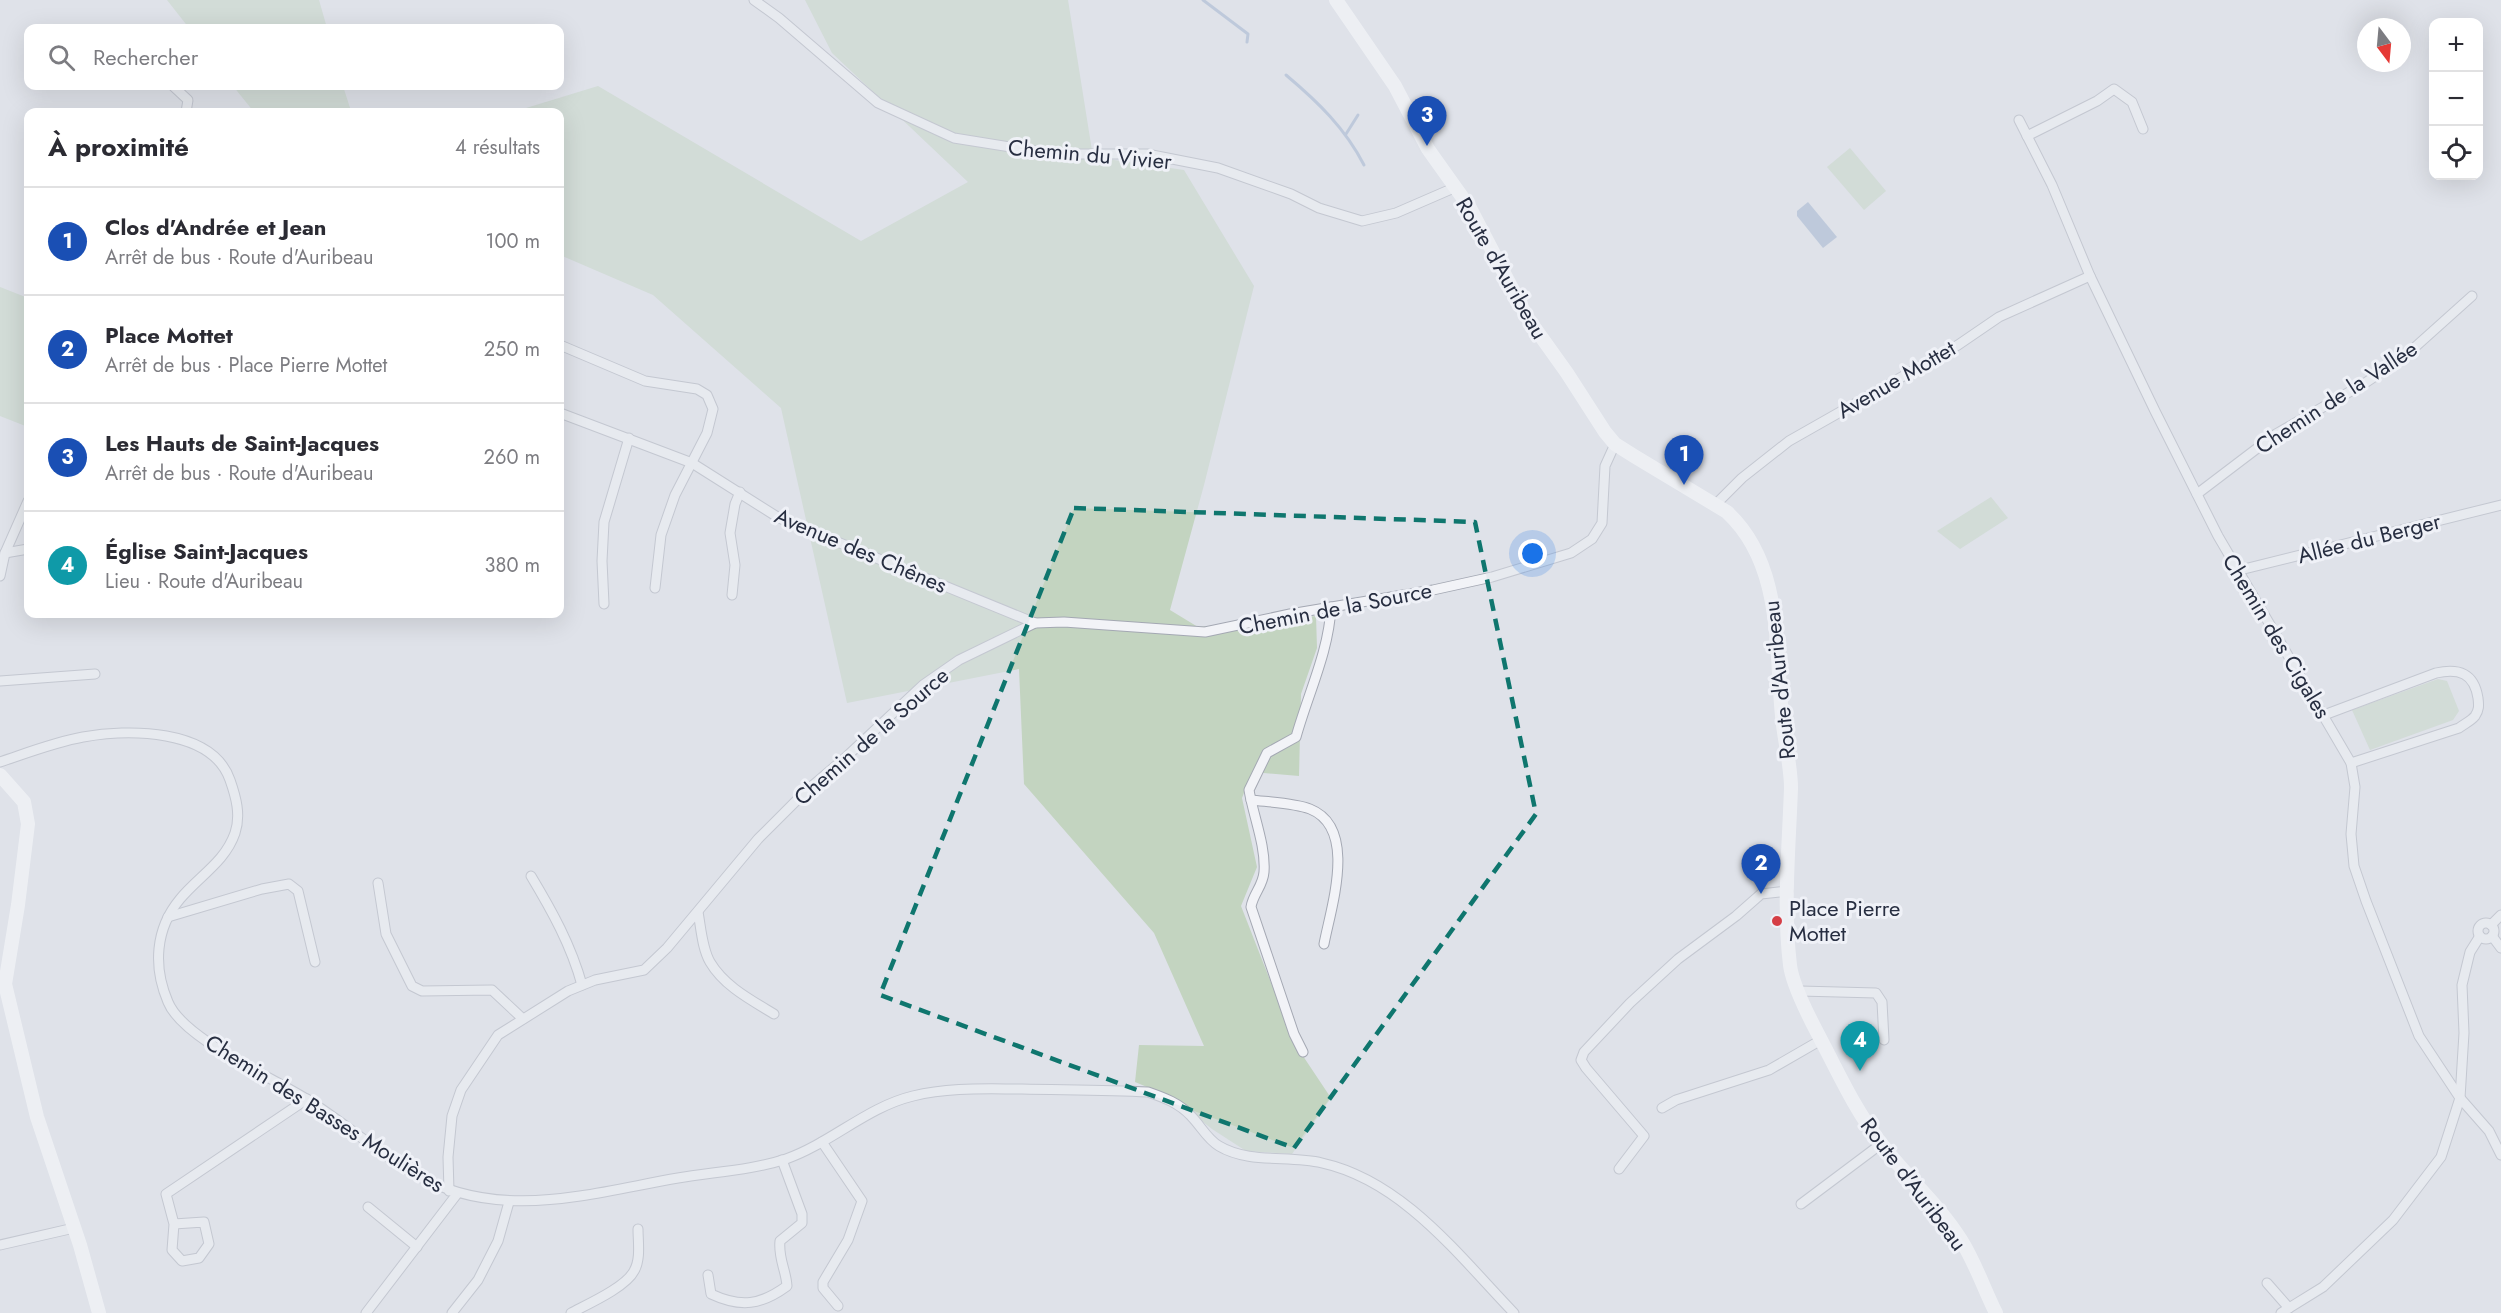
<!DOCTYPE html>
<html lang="fr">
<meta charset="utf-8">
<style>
body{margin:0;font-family:Jost,sans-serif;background:#f7f7f7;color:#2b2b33}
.controls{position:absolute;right:18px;top:18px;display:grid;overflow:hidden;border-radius:12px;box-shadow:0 6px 24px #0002}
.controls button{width:54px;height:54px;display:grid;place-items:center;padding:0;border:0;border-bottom:2px solid #e1e1e2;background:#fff;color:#2b2b33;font:30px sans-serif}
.compass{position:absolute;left:2357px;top:18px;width:54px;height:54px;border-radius:50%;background:#fff;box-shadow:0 6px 24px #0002;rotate:164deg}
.you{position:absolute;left:1533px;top:554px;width:21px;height:21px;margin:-15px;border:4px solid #fff;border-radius:50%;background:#1a73e8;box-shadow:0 0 0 9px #1a73e833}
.badge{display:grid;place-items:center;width:39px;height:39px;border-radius:50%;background:#111827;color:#fff;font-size:20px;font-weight:700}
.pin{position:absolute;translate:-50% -50px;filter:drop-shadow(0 2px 3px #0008)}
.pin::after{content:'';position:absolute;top:32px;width:21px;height:18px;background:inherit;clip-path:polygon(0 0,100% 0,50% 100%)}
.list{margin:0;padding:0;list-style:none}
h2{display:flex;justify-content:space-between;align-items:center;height:78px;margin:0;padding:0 24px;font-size:26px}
h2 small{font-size:20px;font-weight:400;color:#7c7c81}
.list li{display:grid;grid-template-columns:39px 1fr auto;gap:18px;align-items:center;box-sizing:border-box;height:108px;padding:0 24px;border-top:2px solid #e1e1e2}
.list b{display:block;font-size:22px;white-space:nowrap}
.list p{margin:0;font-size:20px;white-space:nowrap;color:#7c7c81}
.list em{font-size:20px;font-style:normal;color:#7c7c81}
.icon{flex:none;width:33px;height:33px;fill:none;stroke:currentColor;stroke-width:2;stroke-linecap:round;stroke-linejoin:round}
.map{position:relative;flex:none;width:2501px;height:1313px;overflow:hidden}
.search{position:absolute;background:#fff;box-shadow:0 6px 24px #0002;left:24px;top:24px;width:540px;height:66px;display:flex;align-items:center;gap:15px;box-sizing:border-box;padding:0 21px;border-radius:12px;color:#7c7c81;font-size:22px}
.panel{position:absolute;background:#fff;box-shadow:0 6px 24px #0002;left:24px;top:108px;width:540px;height:510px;border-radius:12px}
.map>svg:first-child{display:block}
.green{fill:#c3d4c0}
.water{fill:#98accb}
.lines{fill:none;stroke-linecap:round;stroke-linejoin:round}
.stream{stroke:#98accb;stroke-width:3}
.street-casing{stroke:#a4a8b3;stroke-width:11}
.street{stroke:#f2f3f7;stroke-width:9}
.secondary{stroke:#fff;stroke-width:14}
.marked{fill:none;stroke:#0f766e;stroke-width:4.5;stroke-dasharray:12 8;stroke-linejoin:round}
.poi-dot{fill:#d53e45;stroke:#eff1f7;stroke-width:2}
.labels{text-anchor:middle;stroke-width:6;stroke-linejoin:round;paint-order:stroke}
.street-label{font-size:22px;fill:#272e41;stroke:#eff1f7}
.poi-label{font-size:22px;fill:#272e41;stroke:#eff1f7;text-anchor:start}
</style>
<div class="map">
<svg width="2501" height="1313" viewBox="0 0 2501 1313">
<rect width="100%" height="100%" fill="#dfe2e9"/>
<g class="green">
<polygon points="167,0 319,0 327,28 189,28"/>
<polygon points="805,0 1068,0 1093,157 1184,170 1254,286 1204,485 1170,610 1198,627 1316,616 1317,648 1301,694 1299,776 1252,772 1242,798 1257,867 1241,906 1295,1044 1331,1098 1292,1154 1246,1151 1212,1129 1171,1097 1135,1082 1139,1045 1204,1046 1154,933 1024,784 1019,669 847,703 781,408 653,295 560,255 560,112 513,112 598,86 861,241 968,182 832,53"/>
<polygon points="233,86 343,86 351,111 365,112 254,112"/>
<polygon points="1850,148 1886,191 1864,210 1827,167"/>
<polygon points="0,287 28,298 28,427 0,416"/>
<polygon points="1991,497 2008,518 1960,549 1937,531"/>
<polygon points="2438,679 2447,681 2459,711 2453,720 2370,750 2352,710"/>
</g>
<polygon class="water" points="1808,202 1837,237 1823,248 1797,216 1797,211"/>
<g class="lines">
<g class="stream">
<polyline points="1203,0 1248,34 1247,42"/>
<path d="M1286 75C1318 102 1345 128 1364 165"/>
<polyline points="1346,134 1358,115"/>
</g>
<g class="street-casing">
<g id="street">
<polyline points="754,0 779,18 878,103 954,138 1054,154 1147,154 1218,168 1291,194 1319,208 1362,221 1396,213 1456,187"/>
<polyline points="173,86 188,100 186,112"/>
<polyline points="2019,120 2052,185 2090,276 2155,411 2218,536 2351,763 2355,787 2351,834 2354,866 2366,901 2419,1036 2460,1098 2489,1131 2501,1155"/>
<polyline points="2027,136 2097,101 2114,89 2132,102 2143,129"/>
<polyline points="560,345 645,381 697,389 707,395 713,409 707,433 675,495 661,535 655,588"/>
<polyline points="560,413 692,463 779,518 1035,623"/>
<polyline points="2197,494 2276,434 2365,383 2404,357 2472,296"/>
<polyline points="1716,504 1742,478 1789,441 1958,345 1999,317 2090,276"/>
<polyline points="5,553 28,549"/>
<polyline points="2236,571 2501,505"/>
<polyline points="0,576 5,553 28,501"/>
<polyline points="732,595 735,565 730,533 735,504 740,492"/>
<polyline points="604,604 602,561 604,522 629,438"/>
<polyline points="0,681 95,674"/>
<path d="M2324 715 2436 673C2459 668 2474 673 2478 698 2479 706 2479 710 2475 716 2471 721 2464 724 2459 728L2351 763"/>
<path d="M0 762C27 753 55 742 83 737 127 729 212 728 230 780 236 797 241 815 235 833 225 862 199 876 180 899 155 929 153 967 168 1002 183 1039 272 1077 308 1100 343 1122 375 1150 411 1172 497 1223 586 1194 678 1178 713 1172 753 1170 786 1159 831 1143 867 1107 913 1096 949 1087 986 1089 1022 1089 1064 1090 1106 1090 1148 1092 1165 1098 1179 1103 1191 1116 1201 1126 1207 1139 1219 1146 1249 1164 1289 1155 1322 1163 1403 1181 1459 1256 1514 1313"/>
<path d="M1251 800C1268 802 1295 803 1310 809 1358 828 1331 907 1324 944"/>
<path d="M531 876C552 911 571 945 582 985"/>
<polyline points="378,883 386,934 412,986 422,991 492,990 523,1019"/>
<path d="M698 912C701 928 702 948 710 962 724 986 751 1000 774 1014"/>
<polyline points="168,917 262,889 289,884 298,891 315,962"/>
<circle cx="2486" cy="931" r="8"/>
<polyline points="2491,925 2501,915"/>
<polyline points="2492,936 2501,948"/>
<polyline points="1800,991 1876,993 1882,1002 1884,1040"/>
<path d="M1303 1052 1294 1034 1251 907C1253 894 1263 886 1264 872 1266 846 1253 815 1249 790L1267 753 1296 737C1308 694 1329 651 1331 607"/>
<polyline points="1662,1108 1676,1100 1769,1070 1821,1040"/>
<polyline points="822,1142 862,1201 848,1240 823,1282 823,1288 838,1306"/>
<polyline points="1619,1169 1644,1136 1586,1068 1581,1060 1584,1052 1630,1003 1678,959 1736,916 1761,894 1788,891"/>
<polyline points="449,1191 448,1157 452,1116 461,1090 498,1035 568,991 595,980 644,970 667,948 758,839 805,792 845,758 923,685 959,660 1035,623 1064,622 1205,632 1290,614 1433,590 1492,577 1571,553 1592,539 1602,523 1605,466 1615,444"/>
<polyline points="1801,1204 1881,1144"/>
<polyline points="368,1207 417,1247"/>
<polyline points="174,1224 204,1222 209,1244 199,1258 182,1261 172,1250 174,1224 166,1194 307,1099"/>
<polyline points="0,1245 74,1228"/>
<path d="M708 1275 711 1294C741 1308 761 1305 787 1286 786 1270 778 1258 780 1241L802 1223V1214L782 1160"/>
<polyline points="2267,1283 2289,1308"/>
<polyline points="366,1313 457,1194"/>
<polyline points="452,1313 478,1280 498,1241 509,1202"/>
<path d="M571 1313C588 1304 626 1287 634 1271 641 1259 638 1242 638 1229"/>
<polyline points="2281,1313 2323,1287 2393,1220 2441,1157 2460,1098 2464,1033 2462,985 2470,952 2480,936"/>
</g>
</g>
<use href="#street" class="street"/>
<g class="secondary">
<path d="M1336 0 1395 86 1428 149 1470 208 1527 317 1567 373 1605 432 1615 444 1634 456 1727 512C1783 564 1775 647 1782 716 1784 740 1791 765 1791 788 1789 846 1783 908 1790 965 1792 983 1810 1019 1819 1036 1838 1072 1855 1110 1880 1142 1905 1176 1938 1203 1961 1240 1975 1262 1984 1289 1996 1313"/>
<polyline points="0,775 24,802 28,824 18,905 5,984 37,1117 80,1245 99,1313"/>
</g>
</g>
<path d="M0 0H2501V1313H0ZM1074 508 1475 522 1536 814 1294 1148 880 995Z" fill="#dfe2e9" fill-opacity=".55" fill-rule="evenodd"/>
<path class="marked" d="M1074 508 1475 522 1536 814 1294 1148 880 995Z"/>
<circle class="poi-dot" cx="1777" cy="921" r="6"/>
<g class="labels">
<g class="street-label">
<text transform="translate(1090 154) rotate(5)" y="8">Chemin du Vivier</text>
<text transform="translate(1502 268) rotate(60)" y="8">Route d'Auribeau</text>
<text transform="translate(1896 379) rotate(-30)" y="8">Avenue Mottet</text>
<text transform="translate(2336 397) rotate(-33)" y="8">Chemin de la Vallée</text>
<text transform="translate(2369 538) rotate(-14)" y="8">Allée du Berger</text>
<text transform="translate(861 550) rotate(23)" y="8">Avenue des Chênes</text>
<text transform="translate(1335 608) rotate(-11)" y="8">Chemin de la Source</text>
<text transform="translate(2277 636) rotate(59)" y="8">Chemin des Cigales</text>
<text transform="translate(1779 680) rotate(-96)" y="8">Route d'Auribeau</text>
<text transform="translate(871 736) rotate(-41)" y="8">Chemin de la Source</text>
<text transform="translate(325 1113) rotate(32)" y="8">Chemin des Basses Moulières</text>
<text transform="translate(1914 1184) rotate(53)" y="8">Route d'Auribeau</text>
</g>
<g class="poi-label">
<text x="1789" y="916">Place Pierre<tspan x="1789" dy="25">Mottet</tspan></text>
</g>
</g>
</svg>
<div class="controls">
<button>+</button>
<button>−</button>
<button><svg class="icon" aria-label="locate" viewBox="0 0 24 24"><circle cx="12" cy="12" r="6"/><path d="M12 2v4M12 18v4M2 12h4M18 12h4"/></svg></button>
</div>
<svg class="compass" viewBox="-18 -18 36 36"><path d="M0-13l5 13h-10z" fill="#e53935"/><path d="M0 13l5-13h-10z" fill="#7c7c81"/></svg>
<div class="you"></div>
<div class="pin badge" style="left:1684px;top:485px;background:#1a4fb4">1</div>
<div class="pin badge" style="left:1761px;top:894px;background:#1a4fb4">2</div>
<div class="pin badge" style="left:1427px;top:146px;background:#1a4fb4">3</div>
<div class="pin badge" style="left:1860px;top:1071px;background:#0f9aa8">4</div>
<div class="search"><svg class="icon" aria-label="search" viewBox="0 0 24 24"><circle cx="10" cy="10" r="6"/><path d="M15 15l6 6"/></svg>Rechercher</div>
<section class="panel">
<h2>À proximité<small>4 résultats</small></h2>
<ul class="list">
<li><span class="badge" style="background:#1a4fb4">1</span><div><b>Clos d'Andrée et Jean</b><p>Arrêt de bus · Route d'Auribeau</p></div><em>100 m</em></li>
<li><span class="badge" style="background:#1a4fb4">2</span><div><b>Place Mottet</b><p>Arrêt de bus · Place Pierre Mottet</p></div><em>250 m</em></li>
<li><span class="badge" style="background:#1a4fb4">3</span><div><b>Les Hauts de Saint-Jacques</b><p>Arrêt de bus · Route d'Auribeau</p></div><em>260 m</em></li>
<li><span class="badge" style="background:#0f9aa8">4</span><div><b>Église Saint-Jacques</b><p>Lieu · Route d'Auribeau</p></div><em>380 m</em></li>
</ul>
</section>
</div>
